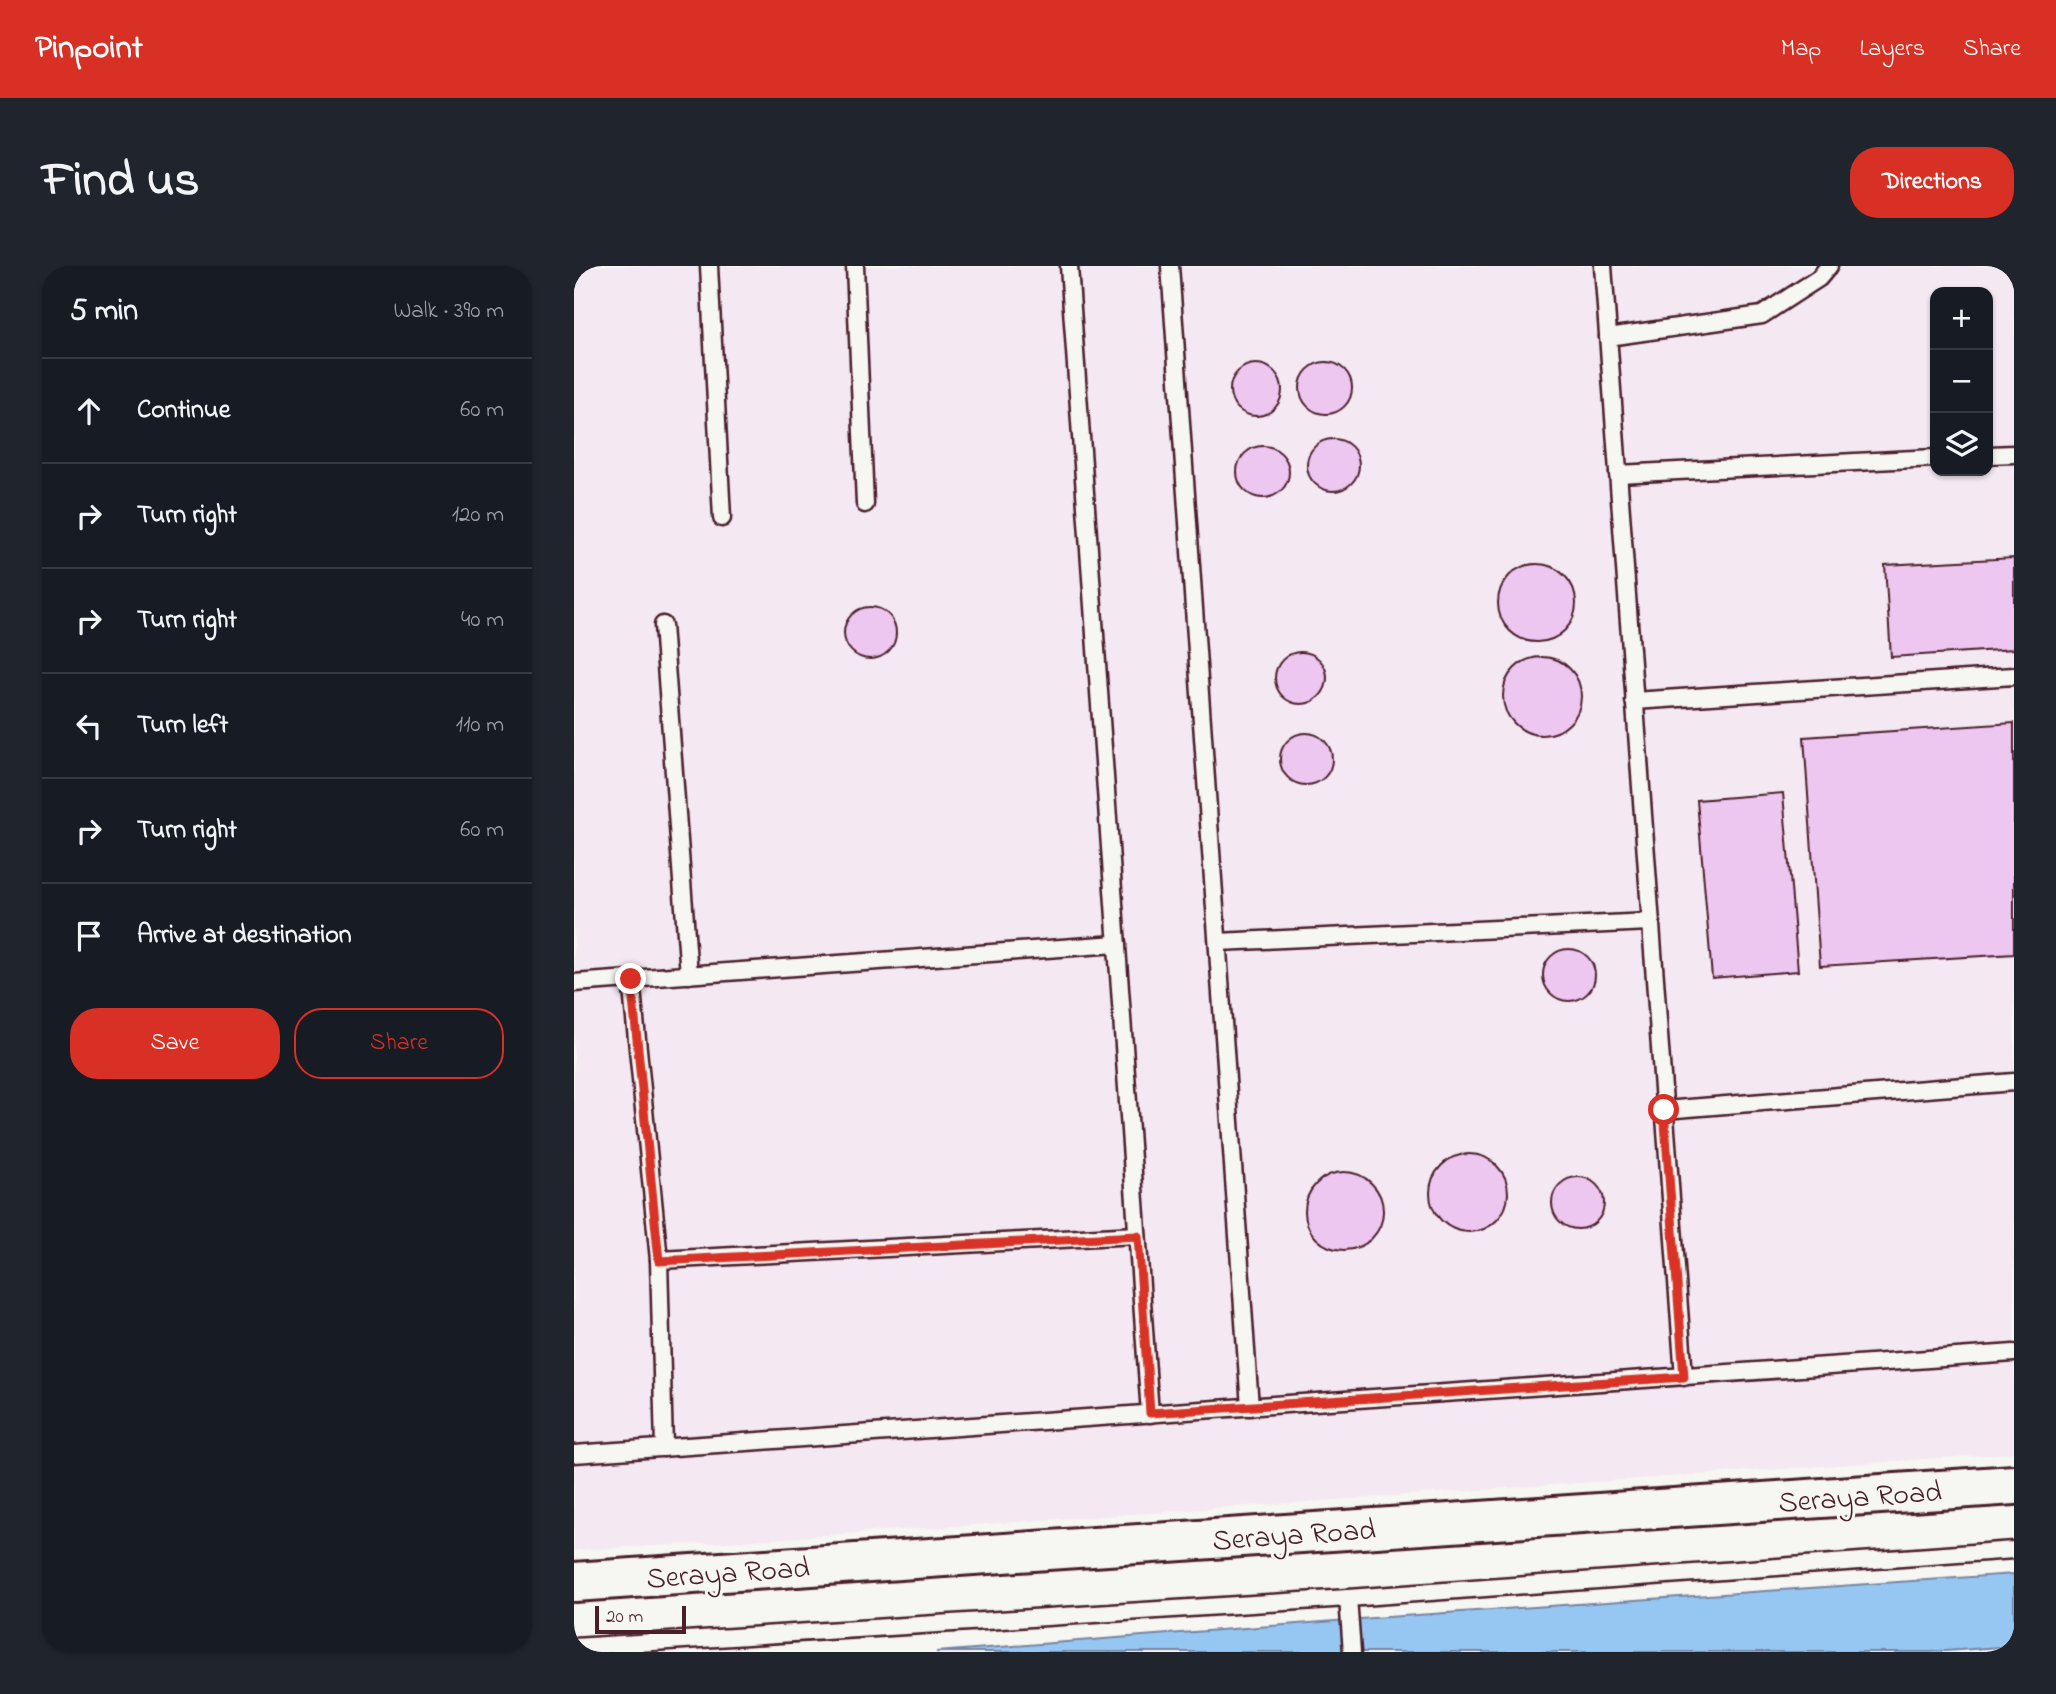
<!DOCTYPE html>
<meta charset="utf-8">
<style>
body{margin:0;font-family:"Indie Flower",sans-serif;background:#20242c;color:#f1f3f6}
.controls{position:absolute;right:21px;top:21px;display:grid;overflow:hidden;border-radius:14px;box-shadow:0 2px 5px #0004}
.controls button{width:63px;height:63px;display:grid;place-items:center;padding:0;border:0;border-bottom:2px solid #363941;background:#171b24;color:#f1f3f6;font:35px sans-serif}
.scale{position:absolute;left:21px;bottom:18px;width:91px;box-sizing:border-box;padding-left:7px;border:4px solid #4a1f2b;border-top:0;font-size:19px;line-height:24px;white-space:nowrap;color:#4a1f2b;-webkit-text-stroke:5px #f6f6f2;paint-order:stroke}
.stop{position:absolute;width:21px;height:21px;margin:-16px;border:5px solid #d93025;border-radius:50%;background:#fff}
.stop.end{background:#d93025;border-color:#fff;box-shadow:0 2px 7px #0008}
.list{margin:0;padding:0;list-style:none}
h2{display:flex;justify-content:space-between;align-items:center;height:91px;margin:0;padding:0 28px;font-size:30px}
h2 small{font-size:23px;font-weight:400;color:#9ea1a6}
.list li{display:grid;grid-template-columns:46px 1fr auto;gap:21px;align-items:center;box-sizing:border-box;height:105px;padding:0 28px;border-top:2px solid #363941}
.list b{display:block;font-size:26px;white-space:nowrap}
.list em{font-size:23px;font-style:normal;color:#9ea1a6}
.actions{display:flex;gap:14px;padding:21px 28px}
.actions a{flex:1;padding:16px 0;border:2px solid #d93025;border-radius:28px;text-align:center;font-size:24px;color:#d93025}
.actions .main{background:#d93025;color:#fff}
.icon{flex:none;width:38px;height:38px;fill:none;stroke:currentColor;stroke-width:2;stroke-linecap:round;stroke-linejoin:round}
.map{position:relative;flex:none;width:1440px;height:1386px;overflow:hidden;border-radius:28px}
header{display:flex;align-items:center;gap:42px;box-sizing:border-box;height:98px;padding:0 35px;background:#d93025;color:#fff}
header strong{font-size:33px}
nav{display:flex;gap:38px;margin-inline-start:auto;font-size:24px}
.intro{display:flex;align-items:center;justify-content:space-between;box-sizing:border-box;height:168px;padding:0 42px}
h1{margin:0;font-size:49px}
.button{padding:18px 32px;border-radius:28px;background:#d93025;color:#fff;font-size:24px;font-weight:700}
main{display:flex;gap:42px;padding:0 42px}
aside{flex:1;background:#171b24;border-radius:28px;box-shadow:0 2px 5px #0004}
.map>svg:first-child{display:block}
.built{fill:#f4e8f2;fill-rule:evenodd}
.water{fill:#96c7f2;stroke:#7884a2;stroke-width:2}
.building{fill:#eec7f1;stroke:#4a1f2b;stroke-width:2}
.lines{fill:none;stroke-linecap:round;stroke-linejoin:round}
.lane-casing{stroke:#4a1f2b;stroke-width:21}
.secondary-casing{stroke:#4a1f2b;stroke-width:44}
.lane{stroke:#f6f6f2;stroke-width:16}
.secondary{stroke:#f6f6f2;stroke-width:38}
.route{stroke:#d93025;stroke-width:9}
.labels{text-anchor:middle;stroke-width:6;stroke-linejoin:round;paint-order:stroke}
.street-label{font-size:30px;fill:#4a1f2b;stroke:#f6f6f2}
</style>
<header>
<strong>Pinpoint</strong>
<nav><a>Map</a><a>Layers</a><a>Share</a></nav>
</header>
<div class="intro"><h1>Find us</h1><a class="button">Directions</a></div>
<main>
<aside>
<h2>5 min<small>Walk · 390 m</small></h2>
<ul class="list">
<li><svg class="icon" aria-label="ahead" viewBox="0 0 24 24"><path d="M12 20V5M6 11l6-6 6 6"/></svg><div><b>Continue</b></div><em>60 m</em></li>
<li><svg class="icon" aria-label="right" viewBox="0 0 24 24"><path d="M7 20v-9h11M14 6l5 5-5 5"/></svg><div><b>Turn right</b></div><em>120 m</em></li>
<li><svg class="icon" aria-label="right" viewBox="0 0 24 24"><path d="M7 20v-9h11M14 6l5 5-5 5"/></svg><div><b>Turn right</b></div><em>40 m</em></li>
<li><svg class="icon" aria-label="left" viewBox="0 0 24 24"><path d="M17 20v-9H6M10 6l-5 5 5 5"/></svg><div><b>Turn left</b></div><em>110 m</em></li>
<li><svg class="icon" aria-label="right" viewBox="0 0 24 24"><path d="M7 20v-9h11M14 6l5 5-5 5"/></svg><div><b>Turn right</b></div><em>60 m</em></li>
<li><svg class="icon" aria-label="arrive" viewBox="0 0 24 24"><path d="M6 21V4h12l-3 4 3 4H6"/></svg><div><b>Arrive at destination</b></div></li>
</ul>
<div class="actions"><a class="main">Save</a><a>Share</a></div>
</aside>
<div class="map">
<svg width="1440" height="1386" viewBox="0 0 1440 1386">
<rect width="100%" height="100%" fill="#f6f6f2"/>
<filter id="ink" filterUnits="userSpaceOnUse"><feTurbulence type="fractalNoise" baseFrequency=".0143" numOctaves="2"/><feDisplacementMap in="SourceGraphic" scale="14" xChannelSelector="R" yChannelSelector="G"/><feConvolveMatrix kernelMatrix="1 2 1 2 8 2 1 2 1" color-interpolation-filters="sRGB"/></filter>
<g filter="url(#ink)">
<path class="built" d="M0 0H1440V1187L152 1276 0 1284ZM1361 26H1414V205H1361Z"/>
<polygon class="water" points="1440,1308 1440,1380 1357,1386 362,1386 799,1352"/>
<g class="building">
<circle cx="752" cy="122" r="26"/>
<circle cx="682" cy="124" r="26"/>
<circle cx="759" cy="199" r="26"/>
<circle cx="689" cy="206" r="26"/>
<polygon points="1440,292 1440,383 1317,391 1311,299"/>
<circle cx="963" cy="337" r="39"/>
<circle cx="296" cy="367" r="26"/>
<circle cx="727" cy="412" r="26"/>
<circle cx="968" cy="430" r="39"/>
<polygon points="1440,457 1440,688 1246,700 1230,471"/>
<circle cx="732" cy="493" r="26"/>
<polygon points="1209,527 1224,705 1138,712 1123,534"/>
<circle cx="995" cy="709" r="26"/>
<circle cx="895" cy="927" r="39"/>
<circle cx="770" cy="945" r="39"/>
<circle cx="1004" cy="937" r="26"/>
</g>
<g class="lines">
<g class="lane-casing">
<g id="lane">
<polyline points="135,0 148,252"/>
<polyline points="281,0 291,238"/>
<polyline points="495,0 576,1148"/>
<polyline points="596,0 676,1141"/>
<polyline points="1029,0 1110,1111"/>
<polyline points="1034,71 1188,49 1245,12 1255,0"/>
<polyline points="1414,189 1440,188"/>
<polyline points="1044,208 1361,192"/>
<polyline points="89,359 115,709"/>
<polyline points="1060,435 1440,410"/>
<polyline points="644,676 1076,656"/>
<polyline points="57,713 85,994 90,1182"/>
<polyline points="0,717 543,678"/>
<polyline points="1090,844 1440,816"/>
<polyline points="85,994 563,969"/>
<polyline points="0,1188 1440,1087"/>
<polyline points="774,1332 778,1386"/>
<polyline points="0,1381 774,1332 1440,1284"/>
</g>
</g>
<g class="secondary-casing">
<polyline id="secondary" points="0,1316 1440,1219"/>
</g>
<use href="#lane" class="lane"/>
<use href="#secondary" class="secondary"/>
</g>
</g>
<g class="lines" filter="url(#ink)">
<polyline class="route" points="57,713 85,995 564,970 576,1147 1110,1111 1090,844"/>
</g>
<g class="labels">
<g class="street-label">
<text transform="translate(1286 1230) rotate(-4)" y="10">Seraya Road</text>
<text transform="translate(720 1268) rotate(-4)" y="10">Seraya Road</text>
<text transform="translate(154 1306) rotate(-4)" y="10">Seraya Road</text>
</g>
</g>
</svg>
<div class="controls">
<button>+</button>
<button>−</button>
<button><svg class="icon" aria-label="layers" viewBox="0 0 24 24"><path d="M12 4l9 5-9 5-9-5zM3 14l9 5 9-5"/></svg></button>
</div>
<div class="scale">20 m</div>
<div class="stop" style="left:1090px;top:844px"></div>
<div class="stop end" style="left:57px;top:713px"></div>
</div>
</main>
